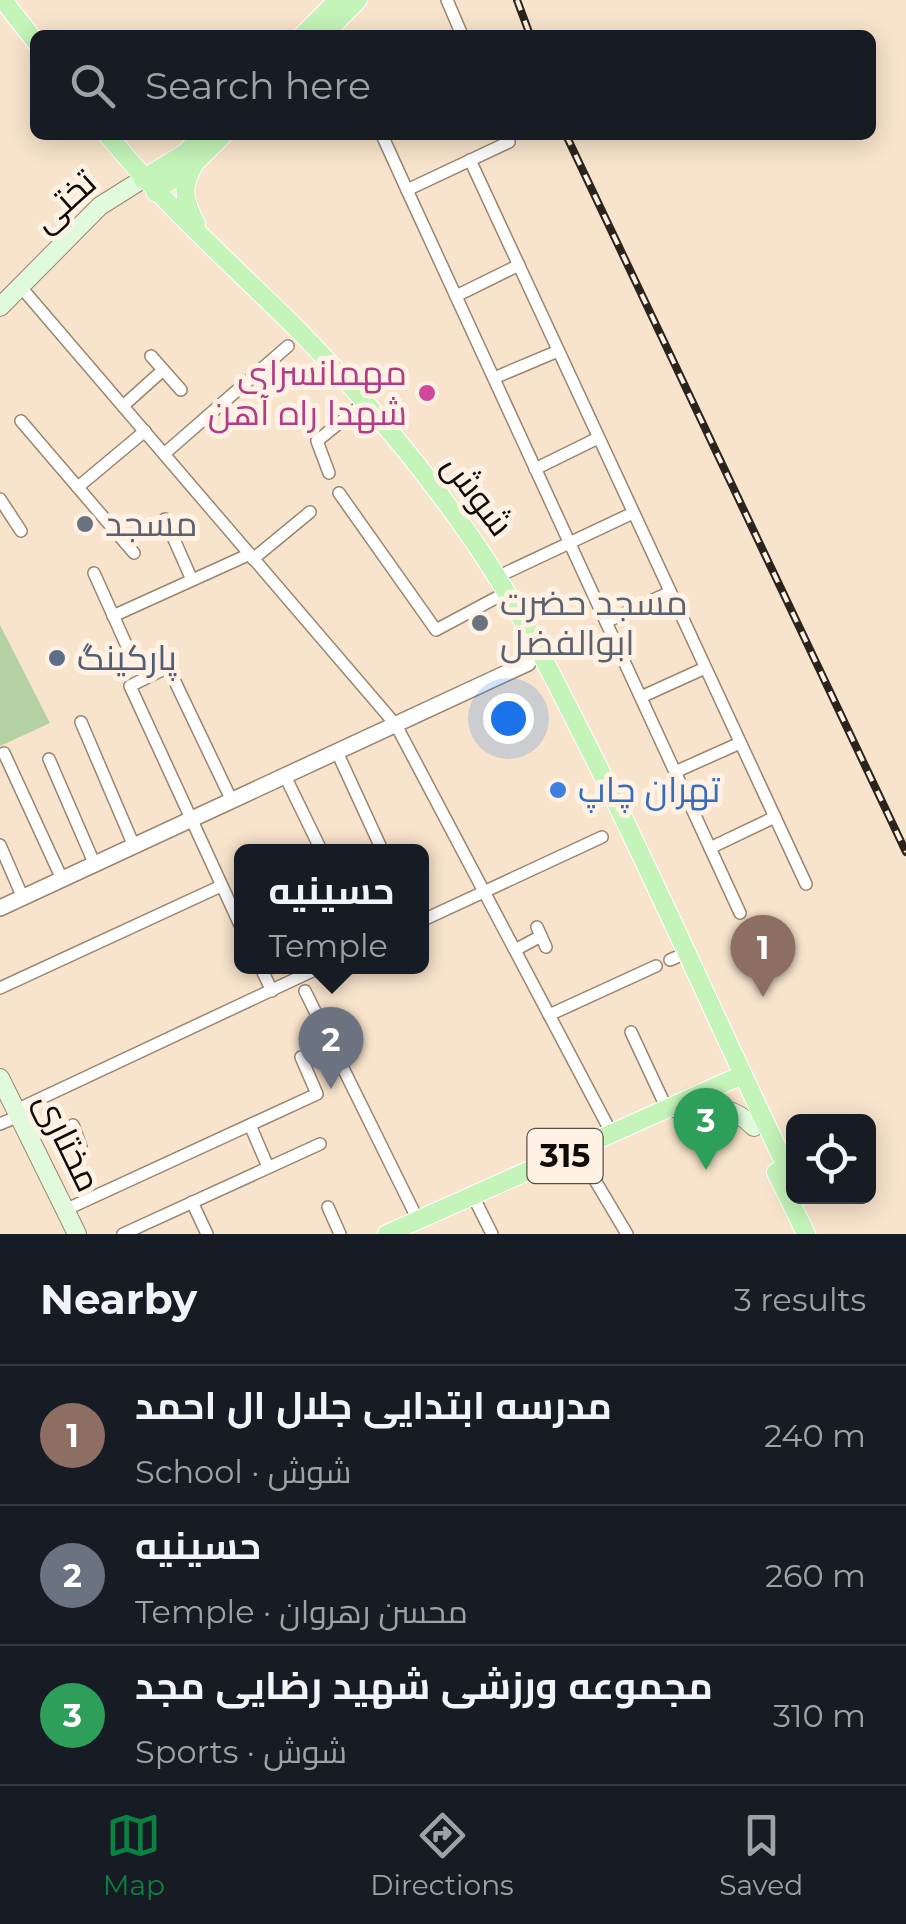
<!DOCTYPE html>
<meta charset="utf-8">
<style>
body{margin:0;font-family:Montserrat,Cairo,sans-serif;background:#20242c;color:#f1f3f6}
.controls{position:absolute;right:30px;bottom:30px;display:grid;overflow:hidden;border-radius:15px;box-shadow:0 5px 25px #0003}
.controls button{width:90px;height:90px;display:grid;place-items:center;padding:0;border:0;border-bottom:2px solid #363941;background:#171b24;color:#f1f3f6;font:50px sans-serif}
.you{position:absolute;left:508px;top:718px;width:35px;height:35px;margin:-25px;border:8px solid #fff;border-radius:50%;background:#1a73e8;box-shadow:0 0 0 15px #1a73e833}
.badge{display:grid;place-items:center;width:65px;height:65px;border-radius:50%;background:#0b8043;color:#fff;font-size:32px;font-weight:700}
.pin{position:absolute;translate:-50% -82px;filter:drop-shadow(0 2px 5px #0008)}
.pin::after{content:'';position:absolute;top:52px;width:35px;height:30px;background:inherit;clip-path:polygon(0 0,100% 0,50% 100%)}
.popup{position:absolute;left:234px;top:844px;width:195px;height:130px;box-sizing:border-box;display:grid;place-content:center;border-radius:15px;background:#171b24;filter:drop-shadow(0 2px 8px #0005);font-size:32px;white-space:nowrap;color:#9ea1a6}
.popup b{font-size:38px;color:#f1f3f6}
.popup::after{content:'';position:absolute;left:50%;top:100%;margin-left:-20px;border:20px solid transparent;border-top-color:#171b24}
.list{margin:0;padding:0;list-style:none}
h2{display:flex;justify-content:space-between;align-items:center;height:130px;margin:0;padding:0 40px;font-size:42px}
h2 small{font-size:32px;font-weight:400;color:#9ea1a6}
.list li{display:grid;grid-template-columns:65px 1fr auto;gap:30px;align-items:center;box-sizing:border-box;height:140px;padding:0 40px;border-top:2px solid #363941}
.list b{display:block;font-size:38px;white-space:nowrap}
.list p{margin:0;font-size:32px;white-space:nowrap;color:#9ea1a6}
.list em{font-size:32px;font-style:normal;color:#9ea1a6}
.icon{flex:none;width:55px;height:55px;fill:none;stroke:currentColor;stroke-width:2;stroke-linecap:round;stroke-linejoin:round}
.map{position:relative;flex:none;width:906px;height:1234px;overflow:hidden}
.search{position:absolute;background:#171b24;box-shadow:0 5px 25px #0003;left:30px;right:30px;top:30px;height:110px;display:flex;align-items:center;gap:25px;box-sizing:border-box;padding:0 35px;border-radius:15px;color:#9ea1a6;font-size:38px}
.sheet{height:550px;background:#171b24}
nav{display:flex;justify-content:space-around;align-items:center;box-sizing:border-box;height:140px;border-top:2px solid #363941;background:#171b24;font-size:28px;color:#9ea1a6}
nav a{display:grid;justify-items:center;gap:5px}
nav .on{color:#0b8043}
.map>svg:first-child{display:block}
.green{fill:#b4d1a4}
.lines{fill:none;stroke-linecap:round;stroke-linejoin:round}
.minor-casing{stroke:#998670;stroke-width:14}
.tertiary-casing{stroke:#998670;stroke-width:18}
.secondary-casing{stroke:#998670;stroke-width:20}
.primary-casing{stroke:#fff;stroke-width:20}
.minor{stroke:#fff;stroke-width:11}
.tertiary{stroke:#fff;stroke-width:15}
.secondary{stroke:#e2fadc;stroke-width:18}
.primary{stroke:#c4f4b9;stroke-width:18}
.rail-casing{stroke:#2c241c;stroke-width:8}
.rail{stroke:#fff2e4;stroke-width:4;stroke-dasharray:11;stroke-linecap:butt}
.hotel-dot{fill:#d1479c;stroke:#fff2e4;stroke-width:4}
.worship-dot{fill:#6b7280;stroke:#fff2e4;stroke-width:4}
.service-dot{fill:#5c6f8a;stroke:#fff2e4;stroke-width:4}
.shop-dot{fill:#3f7fe0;stroke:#fff2e4;stroke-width:4}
.labels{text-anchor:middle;stroke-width:10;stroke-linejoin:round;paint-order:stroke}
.shield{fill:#fff2e4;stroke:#585047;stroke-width:2.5}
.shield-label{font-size:32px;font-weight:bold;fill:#100a04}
.street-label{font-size:35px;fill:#100a04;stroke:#fff2e4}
.hotel-label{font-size:35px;fill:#b23c85;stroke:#fff2e4;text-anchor:end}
.worship-label{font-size:35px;fill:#5b616d;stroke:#fff2e4;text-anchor:start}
.service-label{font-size:35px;fill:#4e5e75;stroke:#fff2e4;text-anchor:start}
.shop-label{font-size:35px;fill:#366cbe;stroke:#fff2e4;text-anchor:start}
</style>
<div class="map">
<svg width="906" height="1234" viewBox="0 0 906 1234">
<rect width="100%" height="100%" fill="#f8e4cc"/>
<polygon class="green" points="0,625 50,723 0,746"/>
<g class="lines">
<g class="minor-casing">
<g id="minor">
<polyline points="447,0 462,35"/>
<polyline points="382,135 407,190"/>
<polyline points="506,135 509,142 407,190 740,913"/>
<polyline points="470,160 806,884"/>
<polyline points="20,286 396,725 612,1134"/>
<polyline points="456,296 519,265"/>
<polyline points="151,356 181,390"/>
<polyline points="494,378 558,351"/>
<polyline points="123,406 163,370"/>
<polyline points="21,421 134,553"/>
<polyline points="164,454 288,346"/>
<polyline points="535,469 598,438"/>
<polyline points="329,473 317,441 364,403"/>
<polyline points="78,487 145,431"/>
<polyline points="339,493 436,630 507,592"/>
<polyline points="0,499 21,531"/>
<polyline points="165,519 192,580"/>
<polyline points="253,559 310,512"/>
<polyline points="94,573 130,653"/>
<polyline points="497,577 633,513"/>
<polyline points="113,616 250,554"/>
<polyline points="606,622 670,592"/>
<polyline points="641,697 705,668"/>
<polyline points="81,722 134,846"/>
<polyline points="337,752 383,852"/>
<polyline points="4,753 62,879"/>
<polyline points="49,759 95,865"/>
<polyline points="675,772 740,743"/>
<polyline points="285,776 322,852"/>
<polyline points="232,801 168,667 130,686 241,927"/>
<polyline points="0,845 23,898"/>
<polyline points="710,848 775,817"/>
<polyline points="421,921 602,837"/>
<polyline points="537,927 546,947"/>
<polyline points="515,950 541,936"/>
<polyline points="670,960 686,953"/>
<polyline points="260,966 272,991"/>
<polyline points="0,988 221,886"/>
<polyline points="305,991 418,1220"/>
<polyline points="549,1015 656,966"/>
<polyline points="631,1032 667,1109"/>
<polyline points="16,1110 323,966"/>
<polyline points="0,1124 19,1116"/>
<polyline points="73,1125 81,1147"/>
<polyline points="250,1125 268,1167"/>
<polyline points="577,1150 627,1234"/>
<polyline points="473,1196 492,1234"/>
<polyline points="192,1202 207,1234"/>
<polyline points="328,1207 340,1234"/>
<polyline points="65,1210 317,1094 301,1057"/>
<polyline points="123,1234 320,1144"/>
</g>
</g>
<g class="tertiary-casing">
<polyline id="tertiary" points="0,908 528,663"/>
</g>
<g class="secondary-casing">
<g id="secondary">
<polyline points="0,307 100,206 143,179"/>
<polyline points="0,1078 77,1234"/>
<path d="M673 1108C703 1105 732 1104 754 1127"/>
</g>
</g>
<g class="primary-casing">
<g id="primary">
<polyline points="3,0 35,41"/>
<polyline points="303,35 338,0"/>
<polyline points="323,35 358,0"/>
<path d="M108 135C165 206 234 266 298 330 359 392 418 462 468 533 518 604 555 681 594 758 664 898 726 1042 794 1183"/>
<path d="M194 165C180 188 185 202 196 224"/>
<polyline points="143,179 185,153 203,135"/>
<polyline points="155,192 194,164 223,135"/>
<polyline points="776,1172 806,1234"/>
<polyline points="387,1234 742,1075"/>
</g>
</g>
<use href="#minor" class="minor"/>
<use href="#tertiary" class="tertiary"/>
<use href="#secondary" class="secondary"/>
<use href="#primary" class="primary"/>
<g class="rail-casing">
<g id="rail">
<polyline points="517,0 530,35"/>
<polyline points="566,135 906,852"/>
</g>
</g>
<use href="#rail" class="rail"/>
</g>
<circle class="hotel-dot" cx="427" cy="393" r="10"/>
<g class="worship-dot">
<circle cx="85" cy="524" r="10"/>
<circle cx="480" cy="623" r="10"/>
</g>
<circle class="service-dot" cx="57" cy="658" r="10"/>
<circle class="shop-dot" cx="558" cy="790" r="10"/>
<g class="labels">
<rect class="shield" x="527.5" y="1129" width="75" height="54" rx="8"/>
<g class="shield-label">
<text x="565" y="1167">315</text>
</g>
<g class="street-label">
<text transform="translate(64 201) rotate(-42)" y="12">تختی</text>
<text transform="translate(478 495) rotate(53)" y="12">شوش</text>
<text transform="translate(68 1142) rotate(64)" y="12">مختاری</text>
</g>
<g class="hotel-label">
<text x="407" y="385">مهمانسرای<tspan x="407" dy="40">شهدا راه آهن</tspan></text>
</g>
<g class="worship-label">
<text x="105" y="536">مسجد</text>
<text x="500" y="615">مسجد حضرت<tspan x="500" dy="40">ابوالفضل</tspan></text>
</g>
<g class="service-label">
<text x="77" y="670">پارکینگ</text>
</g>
<g class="shop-label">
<text x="578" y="802">تهران چاپ</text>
</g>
</g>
</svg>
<div class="controls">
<button><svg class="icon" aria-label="locate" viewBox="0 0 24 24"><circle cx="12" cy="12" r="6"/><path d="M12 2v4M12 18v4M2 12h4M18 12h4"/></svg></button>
</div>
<div class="you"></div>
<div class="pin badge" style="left:763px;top:997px;background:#8d6e63">1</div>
<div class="pin badge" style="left:331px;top:1089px;background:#6b7280">2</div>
<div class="popup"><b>حسینیه</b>Temple</div>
<div class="pin badge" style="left:706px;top:1170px;background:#2e9e5b">3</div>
<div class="search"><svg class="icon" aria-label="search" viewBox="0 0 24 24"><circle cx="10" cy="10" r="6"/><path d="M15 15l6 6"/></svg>Search here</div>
</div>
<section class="sheet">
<h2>Nearby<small>3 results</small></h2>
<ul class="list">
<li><span class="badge" style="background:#8d6e63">1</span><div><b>مدرسه ابتدایی جلال ال احمد</b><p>School · شوش</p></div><em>240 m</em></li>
<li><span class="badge" style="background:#6b7280">2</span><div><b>حسینیه</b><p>Temple · محسن رهروان</p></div><em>260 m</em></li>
<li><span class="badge" style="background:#2e9e5b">3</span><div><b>مجموعه ورزشی شهید رضایی مجد</b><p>Sports · شوش</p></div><em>310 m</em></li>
</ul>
</section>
<nav>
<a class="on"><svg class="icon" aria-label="map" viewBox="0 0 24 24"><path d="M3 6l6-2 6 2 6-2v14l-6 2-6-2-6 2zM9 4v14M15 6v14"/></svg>Map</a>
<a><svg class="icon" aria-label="directions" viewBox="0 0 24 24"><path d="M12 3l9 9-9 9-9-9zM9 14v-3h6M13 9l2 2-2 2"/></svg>Directions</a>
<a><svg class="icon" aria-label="saved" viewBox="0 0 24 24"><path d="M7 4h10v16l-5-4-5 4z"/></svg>Saved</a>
</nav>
